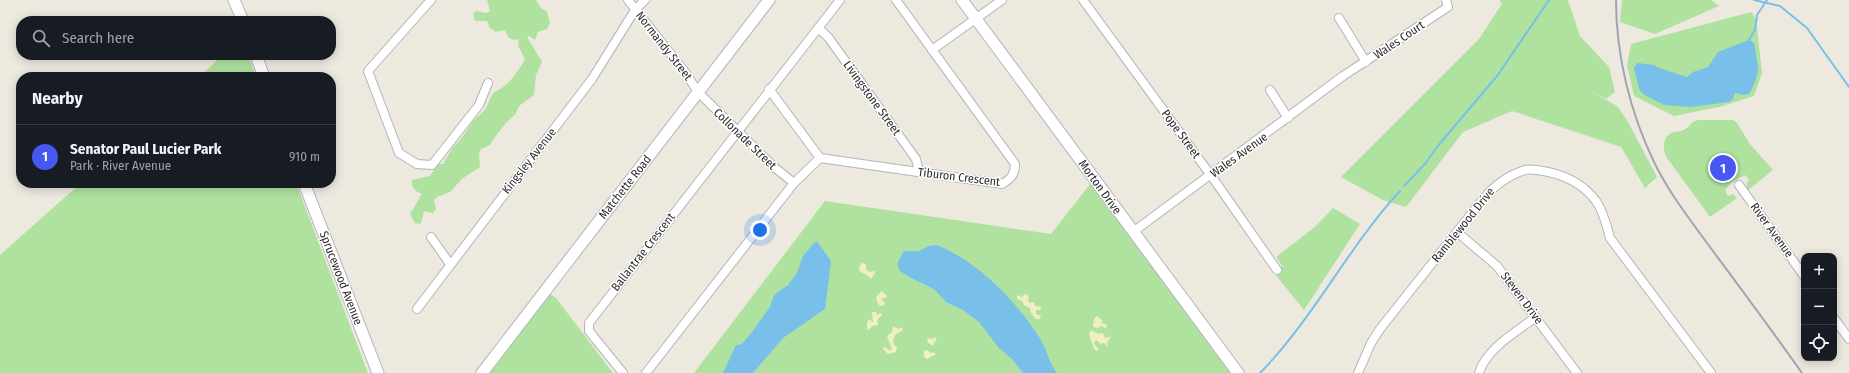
<!DOCTYPE html>
<meta charset="utf-8">
<style>
body{margin:0;font-family:"Fira Sans Condensed",sans-serif;background:#20242c;color:#f1f3f6}
.controls{position:absolute;right:12px;bottom:12px;display:grid;overflow:hidden;border-radius:8px;box-shadow:0 2px 10px #0003}
.controls button{width:36px;height:36px;display:grid;place-items:center;padding:0;border:0;border-bottom:1px solid #363941;background:#171b24;color:#f1f3f6;font:20px sans-serif}
.you{position:absolute;left:760px;top:230px;width:14px;height:14px;margin:-10px;border:3px solid #fff;border-radius:50%;background:#1a73e8;box-shadow:0 0 0 6px #1a73e833}
.badge{display:grid;place-items:center;width:26px;height:26px;border-radius:50%;background:#4857f1;color:#fff;font-size:13px;font-weight:700}
.pin{position:absolute;translate:-50% -50%;border:2px solid #fff;box-shadow:0 1px 4px #0006}
.list{margin:0;padding:0;list-style:none}
h2{display:flex;justify-content:space-between;align-items:center;height:52px;margin:0;padding:0 16px;font-size:17px}
h2 small{font-size:13px;font-weight:400;color:#9ea1a6}
.list li{display:grid;grid-template-columns:26px 1fr auto;gap:12px;align-items:center;box-sizing:border-box;height:64px;padding:0 16px;border-top:1px solid #363941}
.list b{display:block;font-size:15px;white-space:nowrap}
.list p{margin:0;font-size:13px;white-space:nowrap;color:#9ea1a6}
.list em{font-size:13px;font-style:normal;color:#9ea1a6}
.icon{flex:none;width:22px;height:22px;fill:none;stroke:currentColor;stroke-width:2;stroke-linecap:round;stroke-linejoin:round}
.map{position:relative;flex:none;width:1849px;height:373px;overflow:hidden}
.search{position:absolute;background:#171b24;box-shadow:0 2px 10px #0003;left:16px;top:16px;width:320px;height:44px;display:flex;align-items:center;gap:10px;box-sizing:border-box;padding:0 14px;border-radius:16px;color:#9ea1a6;font-size:15px}
.panel{position:absolute;background:#171b24;box-shadow:0 2px 10px #0003;left:16px;top:72px;width:320px;height:116px;border-radius:16px}
.map>svg:first-child{display:block}
.green{fill:#afe19f}
.sand{fill:#f0eec5}
.water{fill:#78c0e9}
.lines{fill:none;stroke-linecap:round;stroke-linejoin:round}
.stream{stroke:#78c0e9;stroke-width:2}
.street-casing{stroke:#b3b4bf;stroke-width:10}
.secondary-casing{stroke:#b3b4bf;stroke-width:13}
.street{stroke:#fff;stroke-width:8}
.secondary{stroke:#fff;stroke-width:11}
.rail{stroke:#a2a3b5;stroke-width:2}
.labels{text-anchor:middle;stroke-width:3;stroke-linejoin:round;paint-order:stroke}
.street-label{font-size:12px;fill:#2c2c2c;stroke:#fff}
</style>
<div class="map">
<svg width="1849" height="373" viewBox="0 0 1849 373">
<rect width="100%" height="100%" fill="#ede9df"/>
<g class="green">
<path d="M487 0H536L541 8 547 12 550 23 547 29 538 32 535 40 529 36 527 37 542 62 536 75 534 95 519 106 515 115C511 116 492 140 490 145L481 149 479 153 480 167 463 178 450 192 437 197 434 200 436 209 433 213 424 211 422 220 420 224 415 223 410 214 422 194C415 191 411 188 412 180L430 176 438 164H443L453 147 460 140 474 120 485 110 493 93C508 87 518 72 525 59L518 46 519 39 514 40 509 38 505 30 496 32 490 28 487 21H475L473 14 476 11 486 13 490 11Z"/>
<polygon points="1500,0 1568,0 1580,36 1609,67 1615,92 1606,99 1588,90 1617,106 1627,120 1657,177 1645,188 1621,147 1512,111 1463,132 1406,207 1383,200 1341,177 1479,39 1502,4"/>
<polygon points="1622,0 1711,0 1719,6 1655,34 1620,22"/>
<polygon points="1751,12 1756,19 1762,73 1754,96 1719,107 1674,116 1634,96 1627,65 1631,44"/>
<polygon points="223,55 248,55 256,77 199,77"/>
<path d="M1699 120H1733L1737 123 1750 144 1773 170 1747 191V183L1749 180 1745 175 1731 183 1725 190 1728 196 1733 194 1737 198 1710 217 1667 158C1662 149 1662 136 1674 132 1678 131 1680 132 1684 130 1690 127 1691 121 1699 120Z"/>
<polygon points="81,183 296,183 368,373 0,373 0,255"/>
<polygon points="1091,183 1230,373 694,373 825,201 1051,234"/>
<polygon points="1333,208 1360,224 1304,310 1275,274 1282,266 1276,257 1315,227"/>
<polygon points="550,294 556,298 613,373 490,373"/>
</g>
<g class="sand">
<polygon points="862,263 866,264 866,269 869,272 875,271 875,273 871,279 867,275 860,272 859,267"/>
<polygon points="882,291 887,296 886,298 882,298 882,300 885,303 884,305 880,306 877,302 876,297"/>
<polygon points="1025,294 1029,296 1028,300 1029,303 1034,302 1035,306 1042,307 1040,310 1036,310 1036,314 1041,316 1040,319 1036,319 1031,313 1030,308 1024,305 1022,301 1017,299 1017,295 1022,297"/>
<polygon points="872,312 876,312 877,315 881,313 882,315 877,320 878,325 872,326 869,330 867,329 867,322 870,319 873,323"/>
<polygon points="1097,316 1102,320 1102,323 1107,325 1106,329 1101,326 1098,328 1093,327 1094,319"/>
<polygon points="893,326 898,329 902,327 903,330 896,334 893,339 894,345 897,347 896,352 888,354 882,348 885,347 889,350 892,350 887,336 892,332"/>
<polygon points="1091,330 1099,334 1103,333 1105,338 1111,336 1107,343 1108,347 1104,343 1101,344 1096,340 1094,344 1099,349 1097,351 1094,349 1089,334"/>
<polygon points="935,337 937,340 934,342 933,346 927,342 928,338 932,339"/>
<polygon points="924,351 927,350 931,353 933,352 936,354 927,359 924,357"/>
</g>
<g class="water">
<path d="M1749 40 1754 43C1758 67 1762 71 1749 94L1743 95 1735 93 1733 99 1729 102 1691 107 1664 105 1643 94 1639 89 1634 68 1637 63 1654 65 1659 68 1687 77 1693 72 1708 67 1718 52Z"/>
<polygon points="817,241 831,261 825,309 783,338 753,373 723,373 736,345 742,344 752,332 770,307 774,295 788,285 797,273 803,256 814,243"/>
<path d="M937 245C980 263 1017 302 1041 340 1047 350 1049 363 1057 373H1023L1013 360 998 347 979 322 963 310 946 302 934 289 911 278 900 271 897 264 904 251H919L929 246Z"/>
</g>
<g class="lines">
<g class="stream">
<polyline points="1754,0 1780,6 1807,28 1849,87"/>
<polyline points="1749,40 1755,30 1757,15 1767,0"/>
<polyline points="1404,186 1425,164 1437,147 1497,76 1549,0"/>
<path d="M1260 373C1314 318 1348 247 1400 191"/>
</g>
<g class="street-casing">
<g id="street">
<polyline points="431,0 368,71 399,153 417,164 432,165 479,105 488,83"/>
<polyline points="628,0 685,72 698,92 774,167 794,183"/>
<polyline points="1083,0 1215,181 1277,270"/>
<polyline points="1339,18 1366,62"/>
<polyline points="818,28 828,37 916,159 919,172"/>
<polyline points="932,50 1002,0"/>
<polyline points="769,89 820,158"/>
<polyline points="1270,90 1288,118"/>
<polyline points="1739,185 1804,276"/>
<polyline points="1133,232 1343,76 1448,7 1446,0"/>
<polyline points="1457,232 1497,266 1577,373"/>
<polyline points="431,237 450,264"/>
<polyline points="417,309 592,79 635,10 645,0"/>
<polyline points="1834,318 1849,339"/>
<polyline points="623,373 589,331 589,323 840,0"/>
<path d="M646 373 794 183 820 158 1002 184C1011 179 1015 174 1015 164L896 0"/>
<path d="M1358 373 1371 343 1380 329 1483 199C1494 186 1508 175 1525 170 1529 169 1534 170 1537 170 1560 173 1582 182 1596 201 1603 211 1607 226 1610 238L1711 373"/>
<path d="M1479 373C1486 349 1516 332 1536 317"/>
</g>
</g>
<g class="secondary-casing">
<g id="secondary">
<polyline points="234,0 243,21"/>
<polyline points="962,0 1238,373"/>
<polyline points="256,55 264,77"/>
<polyline points="304,183 378,373"/>
<polyline points="482,373 769,0"/>
</g>
</g>
<use href="#street" class="street"/>
<use href="#secondary" class="secondary"/>
<path class="rail" d="M1616 0C1616 55 1630 112 1654 162 1668 191 1688 217 1707 243 1739 286 1771 329 1802 373"/>
</g>
<g class="labels">
<g class="street-label">
<text transform="translate(1399 40) rotate(-34)" y="4">Wales Court</text>
<text transform="translate(664 46) rotate(52)" y="4">Normandy Street</text>
<text transform="translate(872 98) rotate(54)" y="4">Livingstone Street</text>
<text transform="translate(1181 134) rotate(54)" y="4">Pope Street</text>
<text transform="translate(745 139) rotate(44)" y="4">Collonade Street</text>
<text transform="translate(1239 155) rotate(-36)" y="4">Wales Avenue</text>
<text transform="translate(529 161) rotate(-52)" y="4">Kingsley Avenue</text>
<text transform="translate(959 177) rotate(7)" y="4">Tiburon Crescent</text>
<text transform="translate(625 187) rotate(-52)" y="4">Matchette Road</text>
<text transform="translate(1100 187) rotate(54)" y="4">Morton Drive</text>
<text transform="translate(1463 225) rotate(-51)" y="4">Ramblewood Drive</text>
<text transform="translate(1772 230) rotate(54)" y="4">River Avenue</text>
<text transform="translate(643 252) rotate(-52)" y="4">Ballantrae Crescent</text>
<text transform="translate(341 278) rotate(69)" y="4">Sprucewood Avenue</text>
<text transform="translate(1522 298) rotate(53)" y="4">Steven Drive</text>
</g>
</g>
</svg>
<div class="controls">
<button>+</button>
<button>−</button>
<button><svg class="icon" aria-label="locate" viewBox="0 0 24 24"><circle cx="12" cy="12" r="6"/><path d="M12 2v4M12 18v4M2 12h4M18 12h4"/></svg></button>
</div>
<div class="you"></div>
<div class="pin badge" style="left:1723px;top:168px">1</div>
<div class="search"><svg class="icon" aria-label="search" viewBox="0 0 24 24"><circle cx="10" cy="10" r="6"/><path d="M15 15l6 6"/></svg>Search here</div>
<section class="panel">
<h2>Nearby<small></small></h2>
<ul class="list">
<li><span class="badge">1</span><div><b>Senator Paul Lucier Park</b><p>Park · River Avenue</p></div><em>910 m</em></li>
</ul>
</section>
</div>
